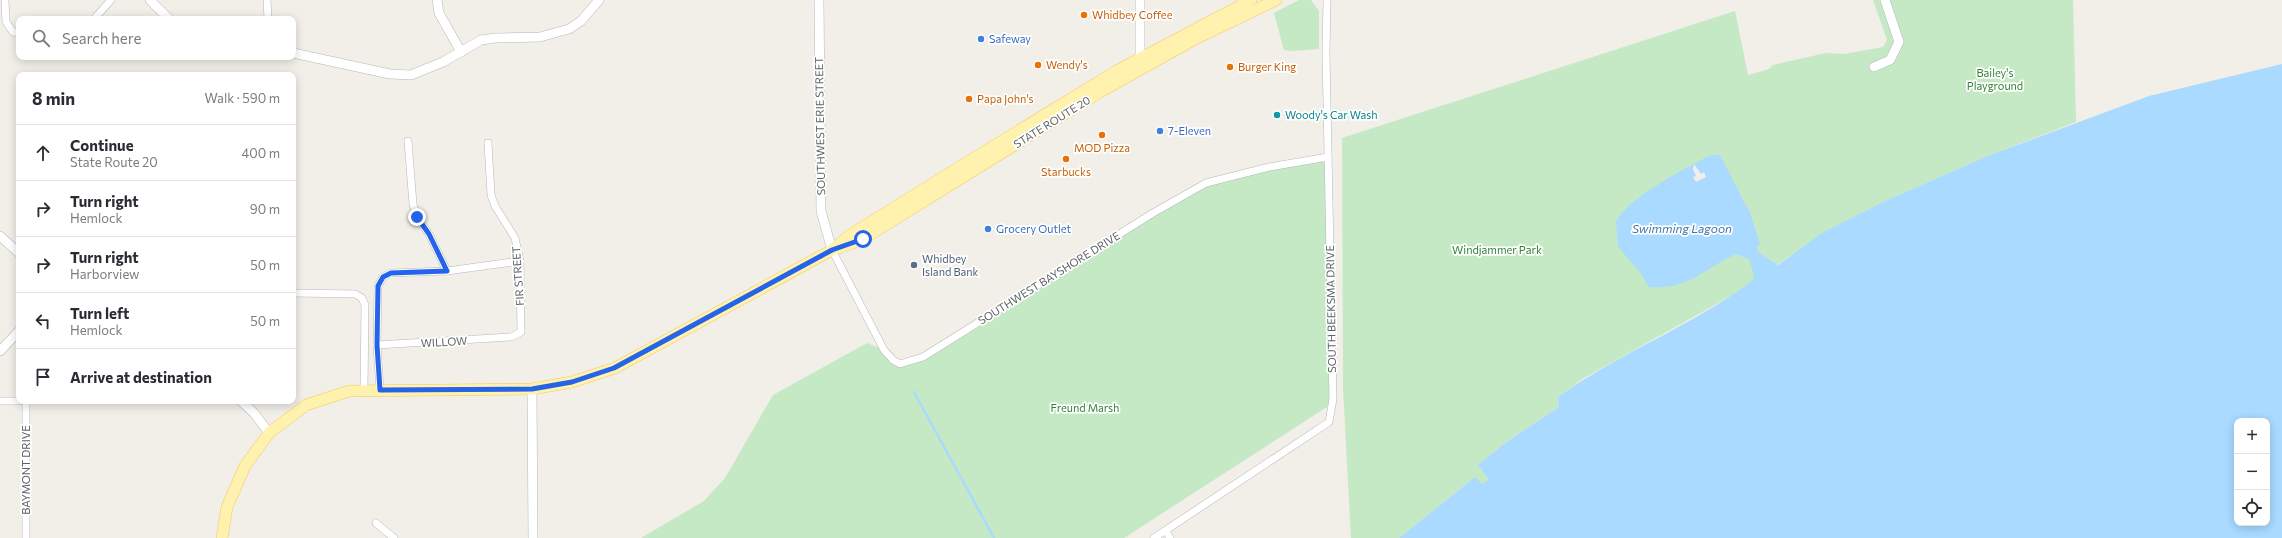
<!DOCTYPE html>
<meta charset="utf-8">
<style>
body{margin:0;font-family:Commissioner,sans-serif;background:#f2f2f3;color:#2b2b33}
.controls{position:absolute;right:12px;bottom:12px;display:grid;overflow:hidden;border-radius:8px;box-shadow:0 2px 10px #0003}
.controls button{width:36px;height:36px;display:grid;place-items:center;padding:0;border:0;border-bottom:1px solid #e1e1e2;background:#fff;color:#2b2b33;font:20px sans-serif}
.stop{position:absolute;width:12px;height:12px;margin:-9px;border:3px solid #2563eb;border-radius:50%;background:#fff}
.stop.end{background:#2563eb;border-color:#fff;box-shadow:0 1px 4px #0008}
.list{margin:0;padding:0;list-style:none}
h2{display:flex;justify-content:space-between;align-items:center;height:52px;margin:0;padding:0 16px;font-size:17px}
h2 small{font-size:13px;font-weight:400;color:#7c7c81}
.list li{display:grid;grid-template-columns:26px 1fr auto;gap:12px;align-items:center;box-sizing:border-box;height:56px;padding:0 16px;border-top:1px solid #e1e1e2}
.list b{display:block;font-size:15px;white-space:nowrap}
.list p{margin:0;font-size:13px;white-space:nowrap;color:#7c7c81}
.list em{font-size:13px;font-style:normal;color:#7c7c81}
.icon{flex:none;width:22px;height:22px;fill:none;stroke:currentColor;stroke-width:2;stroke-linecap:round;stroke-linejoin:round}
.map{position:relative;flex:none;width:2282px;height:538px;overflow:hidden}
.search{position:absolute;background:#fff;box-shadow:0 2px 10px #0003;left:16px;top:16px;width:280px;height:44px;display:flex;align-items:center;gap:10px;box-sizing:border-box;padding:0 14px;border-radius:8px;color:#7c7c81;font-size:15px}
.panel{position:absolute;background:#fff;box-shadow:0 2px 10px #0003;left:16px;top:72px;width:280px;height:332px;border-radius:8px}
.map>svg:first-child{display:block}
.green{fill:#c5e8c5}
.water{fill:#aadaff;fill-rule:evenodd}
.pier{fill:#f1efe8}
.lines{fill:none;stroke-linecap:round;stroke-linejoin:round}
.stream{stroke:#aadaff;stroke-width:2.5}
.minor-casing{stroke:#b5b8bc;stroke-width:8}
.tertiary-casing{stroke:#b5b8bc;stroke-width:10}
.primary-casing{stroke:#f2c960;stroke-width:12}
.minor{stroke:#fff;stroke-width:7}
.tertiary{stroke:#fff;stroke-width:9}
.primary{stroke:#fff2af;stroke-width:11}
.route{stroke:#2563eb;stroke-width:5}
.food-dot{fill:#e8710a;stroke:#fff;stroke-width:1.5}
.shop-dot{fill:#3f7fe0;stroke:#fff;stroke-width:1.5}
.culture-dot{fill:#0f9aa8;stroke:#fff;stroke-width:1.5}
.service-dot{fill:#5c6f8a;stroke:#fff;stroke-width:1.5}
.labels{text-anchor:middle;stroke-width:3.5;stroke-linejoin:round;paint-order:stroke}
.food-label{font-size:11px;fill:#c56008;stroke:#fff;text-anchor:start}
.shop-label{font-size:11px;fill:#366cbe;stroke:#fff;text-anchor:start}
.park-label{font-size:11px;fill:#348238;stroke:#fff}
.culture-label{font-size:11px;fill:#0d838f;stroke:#fff;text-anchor:start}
.street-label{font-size:11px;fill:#5f6368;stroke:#fff}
.service-label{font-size:11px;fill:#4e5e75;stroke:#fff;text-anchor:start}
.water-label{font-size:12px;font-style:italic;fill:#4174aa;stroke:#fff}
</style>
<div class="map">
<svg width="2282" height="538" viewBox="0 0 2282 538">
<rect width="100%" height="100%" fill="#f1efe8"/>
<g class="green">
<polygon points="1299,0 1311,0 1319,11 1319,49 1291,51 1284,50 1274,13"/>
<polygon points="1873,0 2073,0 2076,122 1990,155 1887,200 1823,233 1738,292 1584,378 1558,397 1559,407 1505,443 1478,465 1489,480 1482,485 1475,477 1399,538 1351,538 1343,388 1342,138 1735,11 1748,75 1769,69 1773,65 1826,53 1844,54 1883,47 1887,40"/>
<polygon points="1328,157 1333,403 1124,538 641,538 704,501 725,478 773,395 867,343 884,350 893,360 912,362 1206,183"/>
</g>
<path class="water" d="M2282 64V538H1399L1475 477 1482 484 1489 480 1478 465 1505 443 1559 407 1558 397C1620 352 1693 326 1753 280L1754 275 1749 259 1736 254C1703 269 1689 290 1649 287L1640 272 1618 247 1616 222C1627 198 1683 170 1707 157L1712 155H1720L1750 213 1760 244 1757 246 1758 252 1778 265 1822 233 1887 200 1990 155 2149 96ZM2237 421H2267V523H2237Z"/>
<polygon class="pier" points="1694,164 1701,174 1704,172 1706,177 1696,182 1693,177 1696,176 1693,169"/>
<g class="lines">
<polyline class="stream" points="914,392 994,538"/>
<g class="minor-casing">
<g id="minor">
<polyline points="5,0 6,22 13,32 19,33"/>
<polyline points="267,0 268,19"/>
<polyline points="94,19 111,0"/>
<polyline points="408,141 413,204 417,217 429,234 447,271"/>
<polyline points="832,250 884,350 893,360 900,364 923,357 1153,213 1206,183 1269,167 1328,157"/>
<polyline points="293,293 355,294 362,298 365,305 364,391"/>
<polyline points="377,345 511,337 521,332 520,261 515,238 495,206 491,195 488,143"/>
<polyline points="380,390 377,345 378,286 383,277 391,273 447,271 520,261"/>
<polyline points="0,401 19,401"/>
<polyline points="26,401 26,538"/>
<polyline points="376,523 394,538"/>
<polyline points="1166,531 1170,538"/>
<polyline points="1154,538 1329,422 1333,399 1326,54 1327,0"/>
</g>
</g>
<g class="tertiary-casing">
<g id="tertiary">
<polyline points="150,0 169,19"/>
<polyline points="437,0 439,13 461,52"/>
<polyline points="819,0 821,211 832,250"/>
<polyline points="1140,0 1140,64"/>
<polyline points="293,53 390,74 411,75 443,62 481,40 496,38 540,37 569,29 581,21 599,0"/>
<polyline points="1874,67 1890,60 1899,42 1885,0"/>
<polyline points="0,236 19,253"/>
<polyline points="0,351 19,331"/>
<polyline points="532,389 533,538"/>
<polyline points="241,401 254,413 269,433"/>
</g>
</g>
<g class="primary-casing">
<g id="primary">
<polyline points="839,248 863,239 1100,92 1195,39 1276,0"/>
<polyline points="222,538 227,507 245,466 269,433 306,405 349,391 532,389 572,382 615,368 832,250 850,235 966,163 1118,70 1251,0"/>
</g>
</g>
<use href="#minor" class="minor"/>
<use href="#tertiary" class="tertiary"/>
<use href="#primary" class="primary"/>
</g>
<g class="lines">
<polyline class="route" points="417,217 429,234 447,271 391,273 383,277 378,286 377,345 380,390 532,389 572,382 614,368 832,250 863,239"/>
</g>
<g class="food-dot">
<circle cx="1084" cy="15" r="4"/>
<circle cx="1038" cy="65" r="4"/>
<circle cx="1230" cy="67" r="4"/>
<circle cx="969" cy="99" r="4"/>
<circle cx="1102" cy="135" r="4"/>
<circle cx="1066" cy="159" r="4"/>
</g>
<g class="shop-dot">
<circle cx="981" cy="39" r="4"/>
<circle cx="1160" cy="131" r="4"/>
<circle cx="988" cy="229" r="4"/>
</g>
<circle class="culture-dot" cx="1277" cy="115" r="4"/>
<circle class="service-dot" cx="914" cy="265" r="4"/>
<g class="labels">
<g class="food-label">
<text x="1092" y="19">Whidbey Coffee</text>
<text x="1046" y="69">Wendy's</text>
<text x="1238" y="71">Burger King</text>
<text x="977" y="103">Papa John's</text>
<text x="1102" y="152" text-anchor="middle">MOD Pizza</text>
<text x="1066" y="176" text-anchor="middle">Starbucks</text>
</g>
<g class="shop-label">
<text x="989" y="43">Safeway</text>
<text x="1168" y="135">7-Eleven</text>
<text x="996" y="233">Grocery Outlet</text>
</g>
<g class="park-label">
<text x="1995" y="77">Bailey's<tspan x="1995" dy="13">Playground</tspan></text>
<text x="1497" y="254">Windjammer Park</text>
<text x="1085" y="412">Freund Marsh</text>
</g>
<g class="culture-label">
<text x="1285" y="119">Woody's Car Wash</text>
</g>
<g class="street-label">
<text transform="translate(1052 122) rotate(-32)" y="4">STATE ROUTE 20</text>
<text transform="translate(820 126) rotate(-91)" y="4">SOUTHWEST ERIE STREET</text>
<text transform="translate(518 276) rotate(-94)" y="4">FIR STREET</text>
<text transform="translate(1049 278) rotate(-32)" y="4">SOUTHWEST BAYSHORE DRIVE</text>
<text transform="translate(1331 309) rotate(-91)" y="4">SOUTH BEEKSMA DRIVE</text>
<text transform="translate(444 342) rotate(-3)" y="4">WILLOW</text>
<text transform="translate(26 470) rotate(-90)" y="4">BAYMONT DRIVE</text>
</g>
<g class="service-label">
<text x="922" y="263">Whidbey<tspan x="922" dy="13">Island Bank</tspan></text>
</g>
<g class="water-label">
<text x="1682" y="233">Swimming Lagoon</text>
</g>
</g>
</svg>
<div class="controls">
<button>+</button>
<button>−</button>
<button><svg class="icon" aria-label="locate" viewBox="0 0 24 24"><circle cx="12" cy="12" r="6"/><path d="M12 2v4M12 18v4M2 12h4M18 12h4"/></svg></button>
</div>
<div class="stop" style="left:863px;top:239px"></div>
<div class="stop end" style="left:417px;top:217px"></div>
<div class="search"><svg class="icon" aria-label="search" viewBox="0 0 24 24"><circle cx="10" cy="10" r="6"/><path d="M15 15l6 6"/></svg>Search here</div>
<section class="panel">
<h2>8 min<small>Walk · 590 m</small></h2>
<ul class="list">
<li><svg class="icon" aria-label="ahead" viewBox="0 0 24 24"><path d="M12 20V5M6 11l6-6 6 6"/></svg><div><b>Continue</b><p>State Route 20</p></div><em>400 m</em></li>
<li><svg class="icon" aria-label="right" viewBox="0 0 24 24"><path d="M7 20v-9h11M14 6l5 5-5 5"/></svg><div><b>Turn right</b><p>Hemlock</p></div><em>90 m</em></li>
<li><svg class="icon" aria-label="right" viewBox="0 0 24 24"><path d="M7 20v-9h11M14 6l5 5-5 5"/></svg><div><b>Turn right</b><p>Harborview</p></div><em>50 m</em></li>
<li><svg class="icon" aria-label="left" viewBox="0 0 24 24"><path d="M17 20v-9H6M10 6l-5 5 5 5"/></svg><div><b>Turn left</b><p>Hemlock</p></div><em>50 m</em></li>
<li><svg class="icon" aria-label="arrive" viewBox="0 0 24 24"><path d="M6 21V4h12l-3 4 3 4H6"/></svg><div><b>Arrive at destination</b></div></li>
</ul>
</section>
</div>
